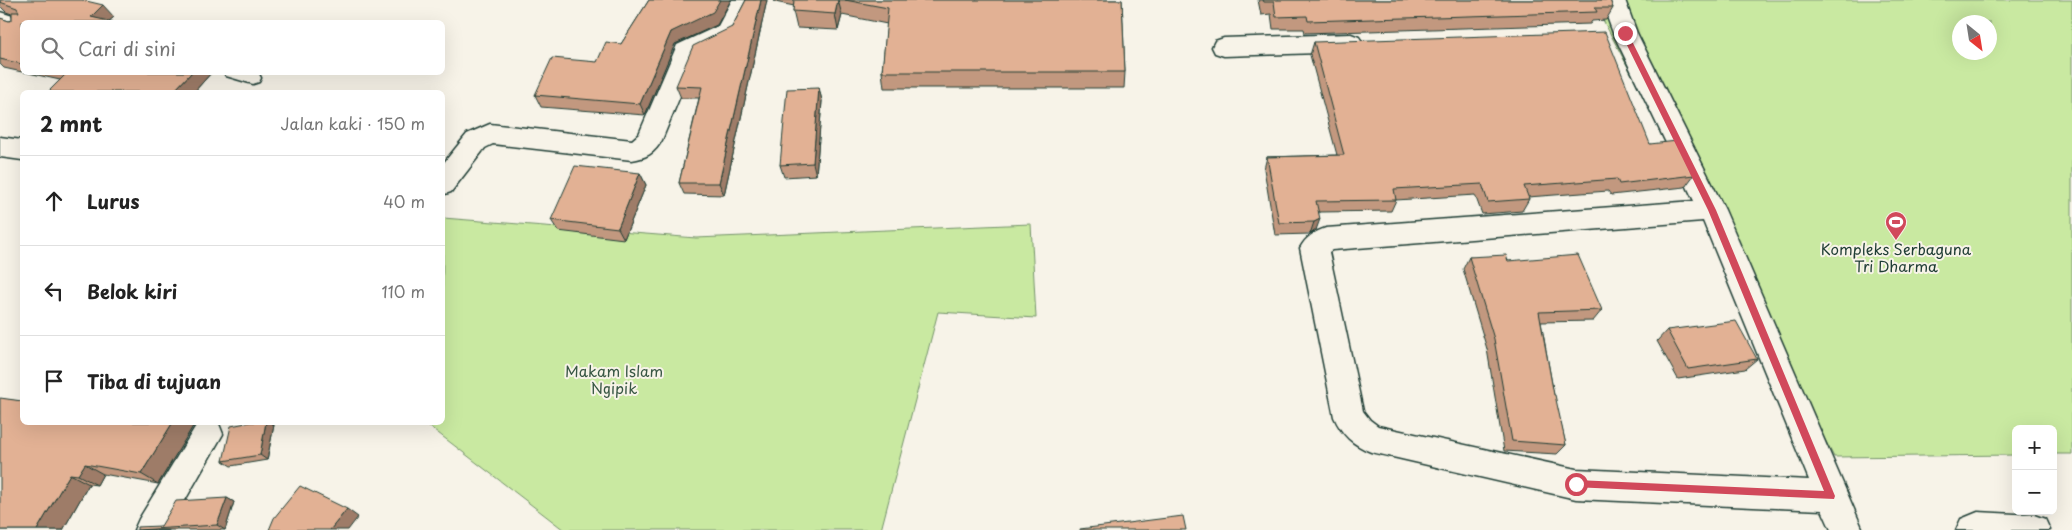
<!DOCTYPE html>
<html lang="id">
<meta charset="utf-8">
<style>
body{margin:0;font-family:"Playpen Sans",sans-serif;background:#f6f6f6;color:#222}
.controls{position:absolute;right:15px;bottom:15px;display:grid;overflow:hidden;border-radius:8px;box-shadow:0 5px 20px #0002}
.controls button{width:45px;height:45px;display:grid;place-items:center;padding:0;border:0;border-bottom:1px solid #e0e0e0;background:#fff;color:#222;font:25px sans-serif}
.compass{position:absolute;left:1952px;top:15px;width:45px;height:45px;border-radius:50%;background:#fff;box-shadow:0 5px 20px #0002;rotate:150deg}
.stop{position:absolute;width:15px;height:15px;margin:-11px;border:4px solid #d1495b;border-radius:50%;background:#fff}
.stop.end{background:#d1495b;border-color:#fff;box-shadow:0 1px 5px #0008}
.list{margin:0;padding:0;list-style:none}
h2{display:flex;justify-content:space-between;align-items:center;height:65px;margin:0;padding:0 20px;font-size:21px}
h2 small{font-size:16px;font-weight:400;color:#767676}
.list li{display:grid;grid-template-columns:32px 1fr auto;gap:15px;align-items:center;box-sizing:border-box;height:90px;padding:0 20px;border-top:1px solid #e0e0e0}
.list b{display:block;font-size:19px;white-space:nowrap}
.list em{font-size:16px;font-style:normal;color:#767676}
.icon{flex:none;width:28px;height:28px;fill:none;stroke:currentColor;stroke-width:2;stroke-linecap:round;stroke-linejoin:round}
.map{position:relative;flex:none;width:2072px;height:530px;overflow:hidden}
.search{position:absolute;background:#fff;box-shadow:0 5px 20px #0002;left:20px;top:20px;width:425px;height:55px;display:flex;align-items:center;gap:12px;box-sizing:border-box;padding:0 18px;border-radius:8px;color:#767676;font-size:19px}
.panel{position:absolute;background:#fff;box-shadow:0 5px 20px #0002;left:20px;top:90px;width:425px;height:335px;border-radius:8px}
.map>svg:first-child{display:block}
.green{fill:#c9e9a1;stroke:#74936a;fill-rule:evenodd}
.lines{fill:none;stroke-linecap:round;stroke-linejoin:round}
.service-casing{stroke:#1f3d34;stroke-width:3}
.minor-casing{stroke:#1f3d34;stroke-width:3}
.service{fill:#f7f3e8;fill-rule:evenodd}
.minor{fill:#f7f3e8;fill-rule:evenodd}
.wall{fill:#c2987f;stroke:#1f3d34}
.shaded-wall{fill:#9e7c68;stroke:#1f3d34}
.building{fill:#e2b194;stroke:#1f3d34}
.route{fill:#d1495b}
.labels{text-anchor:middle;stroke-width:4;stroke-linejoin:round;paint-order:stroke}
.poi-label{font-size:15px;fill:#1f3d34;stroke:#f7f3e8}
.park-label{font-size:15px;fill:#385744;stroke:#f7f3e8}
</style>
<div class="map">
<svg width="2072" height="530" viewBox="0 0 2072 530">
<rect width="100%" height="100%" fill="#f7f3e8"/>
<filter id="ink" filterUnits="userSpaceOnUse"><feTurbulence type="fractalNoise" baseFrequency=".02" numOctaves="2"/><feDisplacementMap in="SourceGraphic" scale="10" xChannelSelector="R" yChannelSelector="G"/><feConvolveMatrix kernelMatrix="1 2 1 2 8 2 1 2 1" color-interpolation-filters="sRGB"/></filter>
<g filter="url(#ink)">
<g class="green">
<path d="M1596 0H2072V454H2053V429H2016V455L1834 457 1603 20ZM1960 22H1990V52H1960Z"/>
<polygon points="443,218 696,238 1031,224 1036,318 938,312 881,530 564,530 425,423 442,422"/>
</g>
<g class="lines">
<g class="service-casing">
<g id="service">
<polygon points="0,12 28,21 29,22 22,22 22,31 0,24"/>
<polygon points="224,72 255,72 259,74 261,78 259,82 253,84 226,76"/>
</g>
</g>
<g class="minor-casing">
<g id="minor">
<path d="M732 0H756L734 38 696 57 662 140C655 153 646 158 632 160L493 144 485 148 451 192 442 195V165L467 134 490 124 632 140 639 134 677 45 718 26Z"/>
<path d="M1601 0H1625L1637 33 1725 210 1863 530H1831L1822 510 1576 499 1371 452C1353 445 1342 435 1334 417L1300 248C1306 237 1314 232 1326 228L1694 201 1613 33ZM1703 221 1809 480 1576 469 1378 426 1370 420 1363 411 1329 252 1332 250Z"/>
<polygon points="1351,34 1359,37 1363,43 1359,49 1351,52 1224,56 1215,53 1212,47 1215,41 1224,38"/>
<polygon points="0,137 22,140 22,160 0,157"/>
<polygon points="202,422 219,424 223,434 168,530 134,530 139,519 197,424"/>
<polygon points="1978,512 2034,515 2045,519 2050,530 1956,530 1961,519"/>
</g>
</g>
<use href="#service" class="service"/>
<use href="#minor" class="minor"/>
</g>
<g class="wall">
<polygon points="0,0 114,17 109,21 22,22 22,72 4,68 0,64 0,18 9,21 12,20 12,14 6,12 0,6"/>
<polygon points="649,0 731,0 717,25 675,44 645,115 541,107 535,95 597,62 621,44"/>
<polygon points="746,0 767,0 724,195 684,194 679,183 699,98 681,98 676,86 732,27"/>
<polygon points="774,0 1122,0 1125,72 1124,88 884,88 882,72 887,24 842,15 838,30 797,28 793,11 794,6 775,2"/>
<polygon points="1258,0 1610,0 1613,8 1606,20 1592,21 1590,24 1305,33 1304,29 1273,29 1271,14 1261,15"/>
<polygon points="1314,42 1650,144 1694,175 1685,187 1611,195 1608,191 1528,197 1529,199 1522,211 1482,214 1475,195 1396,200 1391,211 1319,212 1316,230 1310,234 1275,235 1264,169 1267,157 1337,155 1310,55"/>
<polygon points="24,72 212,72 194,92 60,80"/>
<polygon points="819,88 822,101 816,175 784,177 780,165"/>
<polygon points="640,173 646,185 624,239 558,231 551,220"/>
<polygon points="1469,257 1508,261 1602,310 1593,321 1541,322 1554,395 1566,445 1557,454 1504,451 1487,349 1463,269"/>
<polygon points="1667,330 1757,359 1745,369 1678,379 1657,341"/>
<polygon points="3,399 195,423 158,484 103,474 97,485 89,484 63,530 0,530"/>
<polygon points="251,422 270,422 274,425 267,460 231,466 223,461"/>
<polygon points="227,498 234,502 225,530 137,530 161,526"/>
</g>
<g class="shaded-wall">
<polygon points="720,0 731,0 717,25 675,44 645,115 640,104 671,32"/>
<polygon points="761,0 767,0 724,195 719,183"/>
<polygon points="838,0 842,15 838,30 835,14"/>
<polygon points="103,5 114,17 108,22 91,17"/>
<polygon points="192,72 212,72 194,92 173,92"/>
<polygon points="819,88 822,101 816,175 813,163"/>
<polygon points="640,173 646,185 624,239 618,228"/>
<polygon points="1320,219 1316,230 1310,234 1314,222"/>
<polygon points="173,422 197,422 195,423 158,484 141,474"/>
<polygon points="266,422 270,422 274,425 267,460 260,455"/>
<polygon points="85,464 103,474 97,485 78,475"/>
<polygon points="70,474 89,484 63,530 37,530"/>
<polygon points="227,498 234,502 225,530 217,525"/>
<polygon points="347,509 358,517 348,530 330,530"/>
</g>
<g class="building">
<polygon points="0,0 82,0 103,5 91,17 113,22 22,22 22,64 0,59 0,18 9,21 12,20 12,12 19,12 17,8 0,2"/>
<polygon points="649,0 720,0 713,12 671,32 640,104 535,95 552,58 597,62 606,42 621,44"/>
<polygon points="746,0 761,0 719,183 679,183 702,87 676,86 693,46 732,27"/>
<polygon points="794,0 838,0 835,14 793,11"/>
<polygon points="845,0 1122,0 1125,72 882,72 888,8"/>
<polygon points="1263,0 1610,0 1613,8 1595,8 1597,12 1308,21 1307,16 1276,17 1274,2 1264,2"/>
<polygon points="1605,32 1650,144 1677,141 1694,175 1619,184 1617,179 1524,186 1529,199 1488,202 1482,184 1394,189 1396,200 1316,201 1320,219 1314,222 1279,223 1267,157 1344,155 1314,42"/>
<polygon points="65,72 192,72 173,92 48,92 67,73"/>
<polygon points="819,88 813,163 780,165 787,89"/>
<polygon points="575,166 640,173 618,228 551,220"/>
<polygon points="1506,255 1508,261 1578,255 1602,310 1539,312 1554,395 1555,395 1566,445 1512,441 1494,339 1469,257"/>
<polygon points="1736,321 1757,359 1688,369 1667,330"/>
<polygon points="0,398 22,401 22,422 173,422 141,474 85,464 78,475 70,474 37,530 0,530"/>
<polygon points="251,422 266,422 260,455 223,461 231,426"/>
<polygon points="300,486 347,509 330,530 269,530 274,518"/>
<polygon points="227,498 217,525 137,530 137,527 161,526 176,501"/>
<polygon points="1183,516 1186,530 1080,530 1080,529"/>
</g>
</g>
<polygon class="route" points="1625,30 1628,33 1716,210 1835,496 1834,499 1573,487 1573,481 1576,480 1824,491 1708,210 1621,33"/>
<defs>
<g id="stadium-pin" transform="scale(1.125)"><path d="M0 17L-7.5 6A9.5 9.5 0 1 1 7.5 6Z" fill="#d1495b" stroke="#f7f3e8"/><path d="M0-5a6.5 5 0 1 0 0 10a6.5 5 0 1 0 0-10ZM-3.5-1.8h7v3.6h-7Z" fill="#fff"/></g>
</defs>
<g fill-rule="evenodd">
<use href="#stadium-pin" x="1896" y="222"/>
</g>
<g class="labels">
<g class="poi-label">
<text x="1896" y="255">Kompleks Serbaguna<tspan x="1896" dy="17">Tri Dharma</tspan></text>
</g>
<g class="park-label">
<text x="614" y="377">Makam Islam<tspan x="614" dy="17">Ngipik</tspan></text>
</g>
</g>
</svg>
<div class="controls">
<button>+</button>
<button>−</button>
</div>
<svg class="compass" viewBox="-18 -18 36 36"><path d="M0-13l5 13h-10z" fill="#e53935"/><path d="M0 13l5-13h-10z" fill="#767676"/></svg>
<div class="stop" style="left:1576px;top:484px"></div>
<div class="stop end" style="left:1625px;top:33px"></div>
<div class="search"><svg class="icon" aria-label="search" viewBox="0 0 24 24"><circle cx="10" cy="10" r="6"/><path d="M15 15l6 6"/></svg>Cari di sini</div>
<section class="panel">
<h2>2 mnt<small>Jalan kaki · 150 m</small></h2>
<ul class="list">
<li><svg class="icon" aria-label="ahead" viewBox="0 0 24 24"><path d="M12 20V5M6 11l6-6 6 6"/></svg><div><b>Lurus</b></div><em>40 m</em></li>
<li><svg class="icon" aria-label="left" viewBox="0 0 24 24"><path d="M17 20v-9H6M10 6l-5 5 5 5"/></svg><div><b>Belok kiri</b></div><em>110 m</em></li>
<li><svg class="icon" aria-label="arrive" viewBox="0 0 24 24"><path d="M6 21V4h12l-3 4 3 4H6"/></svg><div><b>Tiba di tujuan</b></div></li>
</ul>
</section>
</div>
